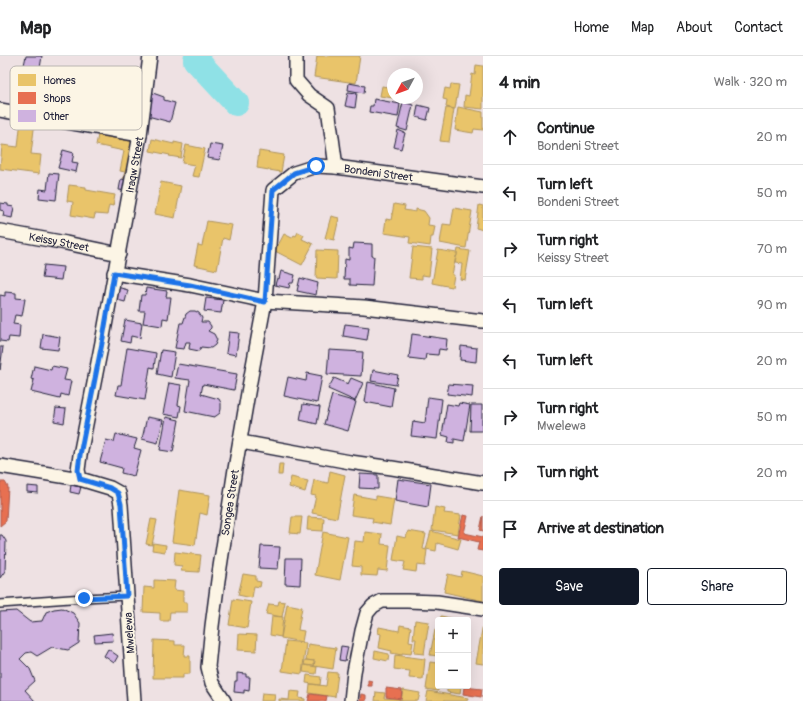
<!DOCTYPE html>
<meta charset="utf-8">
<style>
body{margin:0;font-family:Pangolin,sans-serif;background:#f2f2f2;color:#202124}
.controls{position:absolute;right:12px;bottom:12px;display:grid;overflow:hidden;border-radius:4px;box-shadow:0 4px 16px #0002}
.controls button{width:36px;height:36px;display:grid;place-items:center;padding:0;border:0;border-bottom:1px solid #e0e0e0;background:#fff;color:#202124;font:20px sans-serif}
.compass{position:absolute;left:387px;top:12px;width:36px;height:36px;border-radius:50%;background:#fff;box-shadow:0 4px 16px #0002;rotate:229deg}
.stop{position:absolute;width:12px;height:12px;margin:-9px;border:3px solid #1a73e8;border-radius:50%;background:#fff}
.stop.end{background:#1a73e8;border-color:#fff;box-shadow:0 1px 4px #0008}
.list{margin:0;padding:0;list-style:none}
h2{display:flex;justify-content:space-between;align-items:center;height:52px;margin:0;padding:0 16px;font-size:17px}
h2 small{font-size:13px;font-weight:400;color:#757577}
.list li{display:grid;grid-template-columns:26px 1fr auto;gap:12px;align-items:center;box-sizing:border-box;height:56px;padding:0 16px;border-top:1px solid #e0e0e0}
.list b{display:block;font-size:15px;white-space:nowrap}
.list p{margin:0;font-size:13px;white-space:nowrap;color:#757577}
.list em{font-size:13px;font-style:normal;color:#757577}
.actions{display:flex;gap:8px;padding:12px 16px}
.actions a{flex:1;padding:9px 0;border:1px solid #111827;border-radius:4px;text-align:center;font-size:14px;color:#111827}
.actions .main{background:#111827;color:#fff}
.icon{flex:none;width:22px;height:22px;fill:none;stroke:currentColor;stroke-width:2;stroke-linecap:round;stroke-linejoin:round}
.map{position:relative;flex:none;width:483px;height:645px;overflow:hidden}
header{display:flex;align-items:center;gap:24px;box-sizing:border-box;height:56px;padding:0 20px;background:#fff;border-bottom:1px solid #e0e0e0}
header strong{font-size:19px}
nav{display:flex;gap:22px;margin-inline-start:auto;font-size:14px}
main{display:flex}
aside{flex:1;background:#fff}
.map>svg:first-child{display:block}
.homes{fill:#e9c46a;stroke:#ad935c}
.shops{fill:#e76f51;stroke:#ac584a}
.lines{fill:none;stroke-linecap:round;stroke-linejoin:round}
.river{stroke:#8fe1e6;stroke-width:26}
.building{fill:#cfb2df;stroke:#22223b}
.lane-casing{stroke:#22223b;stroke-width:10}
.street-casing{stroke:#22223b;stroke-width:16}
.lane{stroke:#fcf5e5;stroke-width:7}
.street{stroke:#fcf5e5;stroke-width:13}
.route{stroke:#1a73e8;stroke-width:5}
.labels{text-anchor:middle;stroke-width:4;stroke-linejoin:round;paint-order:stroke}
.street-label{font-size:11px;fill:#22223b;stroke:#fcf5e5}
.key{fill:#fcf5e5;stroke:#bbb6b2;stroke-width:1}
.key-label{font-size:11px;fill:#22223b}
</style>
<header>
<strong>Map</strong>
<nav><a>Home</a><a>Map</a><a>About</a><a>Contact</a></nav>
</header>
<main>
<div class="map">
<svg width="483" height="645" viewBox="0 0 483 645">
<rect width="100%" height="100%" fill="#eee1e3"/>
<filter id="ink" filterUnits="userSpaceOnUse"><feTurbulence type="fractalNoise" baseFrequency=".025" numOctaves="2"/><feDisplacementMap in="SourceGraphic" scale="8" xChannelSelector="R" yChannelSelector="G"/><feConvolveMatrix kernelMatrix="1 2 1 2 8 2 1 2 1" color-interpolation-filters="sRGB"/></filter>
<g filter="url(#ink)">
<g class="homes">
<polygon points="317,0 360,0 356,27 314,21"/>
<polygon points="476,9 483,10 483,53 464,51 465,39 469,40 472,18 475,19"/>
<polygon points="451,28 459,29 455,53 446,51 447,44 443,43 445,32 450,33"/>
<polygon points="382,30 393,32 393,42 380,40"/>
<polygon points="458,51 483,56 483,74 474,73 473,77 455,74"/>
<polygon points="446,52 454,53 449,86 440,85"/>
<polygon points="21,63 35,65 31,98 41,99 39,118 0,113 2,89 18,91"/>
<polygon points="98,79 135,86 128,123 123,122 125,116 120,115 124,95 96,89"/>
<polygon points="152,83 174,88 174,86 183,88 181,102 169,100 170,99 150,95"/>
<polygon points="186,89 205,93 199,121 192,120 195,109 182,107"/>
<polygon points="259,95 284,99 281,116 257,112"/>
<polygon points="161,126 181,130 175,162 155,158"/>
<polygon points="69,129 86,131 86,134 115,139 113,150 109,149 107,159 95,158 94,163 71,159 73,146 67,145"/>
<polygon points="394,148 405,150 404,154 416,156 416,153 424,155 429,162 428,169 435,170 433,181 431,181 430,190 409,187 410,181 384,177 386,163 391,164"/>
<polygon points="479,149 483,150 483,174 476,172"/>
<polygon points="454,152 472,155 466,192 440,187 443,168 451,169"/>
<polygon points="331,160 339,162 334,184 325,182"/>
<polygon points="207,165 232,169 229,184 223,182 217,214 194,209 198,189 202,190"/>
<polygon points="298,176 304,179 302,183 313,188 302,209 275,195 284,178 292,182 294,179 296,180"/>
<polygon points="413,191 432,193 429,220 422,219 422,223 409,222"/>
<polygon points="458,193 470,195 465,224 460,223 462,208 455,207"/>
<polygon points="317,194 338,195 337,223 316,222"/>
<polygon points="438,194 457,197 457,200 456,200 452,219 454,219 452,231 432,227"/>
<polygon points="279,408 283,408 282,419 278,419"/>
<polygon points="330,415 345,419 337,462 312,457 316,440 311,439 314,424 328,427"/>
<polygon points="291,421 308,425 305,436 289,431"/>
<polygon points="179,434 210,439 207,459 200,457 195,489 172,486"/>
<polygon points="354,439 376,443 376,440 394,443 390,469 372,466 373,462 351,459"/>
<polygon points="435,451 445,453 444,457 461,459 458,478 432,474"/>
<polygon points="292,461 302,461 300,478 290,477"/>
<polygon points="308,461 324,462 323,475 307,474"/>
<polygon points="151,463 157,464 152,489 146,488"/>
<polygon points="408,475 426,478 423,493 427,494 425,510 417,509 416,516 403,514 405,506 393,504 397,480 406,482"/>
<polygon points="431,475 461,483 458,493 437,487 436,495 426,493"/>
<polygon points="323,476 348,481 340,524 315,519"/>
<polygon points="365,476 382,478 381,488 390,489 387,515 378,514 377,520 361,519 361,511 352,510 355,485 364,486"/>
<polygon points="153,487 166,489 165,496 152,494"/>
<polygon points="175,496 201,499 199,516 181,515 182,510 174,509"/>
<polygon points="462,515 483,520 483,545 444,536 448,518 461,521"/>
<polygon points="243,518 256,520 256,525 261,526 260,531 254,530 252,542 238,539"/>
<polygon points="154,524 175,525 174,534 183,535 183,546 187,546 187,556 170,556 169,565 160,565 160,557 143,556 144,531 154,532"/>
<polygon points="233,543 251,546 247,572 229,569"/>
<polygon points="279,545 285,546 282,561 266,558 269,548 278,549"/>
<polygon points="287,548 302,551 298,574 304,575 302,586 281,582"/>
<polygon points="272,560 283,561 281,581 270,579"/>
<polygon points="441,560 459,564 440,564"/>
<polygon points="415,564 429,566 424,598 414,597 416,583 413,583"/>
<polygon points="483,568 483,608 476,607"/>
<polygon points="400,569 411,571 409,585 413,586 411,598 402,597 402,599 391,597 392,595 379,592 381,578 378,577 379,571 399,575"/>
<polygon points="435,574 438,574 438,600 430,599"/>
<polygon points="239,578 257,579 256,595 238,594"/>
<polygon points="154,584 175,585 175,589 185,589 184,600 190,600 190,618 183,618 183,622 153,622"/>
<polygon points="286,585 306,587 302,618 282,615"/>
<polygon points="308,588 336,592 333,613 314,610 315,605 306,604"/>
<polygon points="375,595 389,598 388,605 374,602"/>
<polygon points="395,599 425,603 423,623 409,622 410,615 394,613"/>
<polygon points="305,604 314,605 314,610 304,609"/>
<polygon points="430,606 438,607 438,630 461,630 460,638 447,636 447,633 438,631 438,635 426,633"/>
<polygon points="304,609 317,611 316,618 303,616"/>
<polygon points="328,616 338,617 335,641 309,637 310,628 326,630"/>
<polygon points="307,619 321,621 320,629 306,627"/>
<polygon points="403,634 420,637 418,645 401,645"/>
<polygon points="290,635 300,636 299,642 305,643 305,645 279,645 279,643 289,644"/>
<polygon points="428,635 468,642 467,645 426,645"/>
<polygon points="376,636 385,637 384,642 400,643 400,645 375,645"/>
<polygon points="262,637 275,638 274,645 261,645"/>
</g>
<g class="shops">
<polygon points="0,426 5,426 8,431 6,465 0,470"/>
<polygon points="463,459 468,460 464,477 483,481 483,495 477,494 479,486 458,481"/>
<polygon points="483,460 483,475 480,474"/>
<polygon points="368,624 372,625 372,630 368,630"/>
<polygon points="464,631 482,633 481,641 463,638"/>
<polygon points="386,632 402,634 401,643 386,641"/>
<polygon points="310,638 327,640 326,645 308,645"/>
<polygon points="361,638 366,639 366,645 360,645"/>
</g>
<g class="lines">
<polyline class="river" points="197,0 196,4 236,47"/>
</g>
<g class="building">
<polygon points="26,0 42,0 40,12 24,9"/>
<polygon points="349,27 365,30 364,37 348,34"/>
<polygon points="150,36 164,41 164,44 175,47 170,66 144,59"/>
<polygon points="348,36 357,37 355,52 345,50"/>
<polygon points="374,43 400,48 398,61 369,56 370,50 373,50"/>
<polygon points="403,46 413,49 407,75 397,72"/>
<polygon points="418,49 430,52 427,64 416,61"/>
<polygon points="398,74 405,77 401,93 394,91"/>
<polygon points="210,88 223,90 220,104 207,102"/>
<polygon points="63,94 74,97 72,106 78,107 76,116 58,112"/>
<polygon points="49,117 59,118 56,144 39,142 40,133 47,134"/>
<polygon points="121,123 129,124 127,135 119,134"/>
<polygon points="0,147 8,148 8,150 14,151 12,162 3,160 4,155 0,154"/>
<polygon points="354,187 372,188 372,200 374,200 372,230 350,229 350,223 344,223 345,203 349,204 349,192 353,193"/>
<polygon points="44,209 63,211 61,224 42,222"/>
<polygon points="281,215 295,219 293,227 290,227 289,232 275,229 277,222 279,223"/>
<polygon points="300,222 318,227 316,239 297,235"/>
<polygon points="117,231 128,234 125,246 114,243"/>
<polygon points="146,232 167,235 166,241 171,241 168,263 163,262 162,270 143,267 145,255 139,255 141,239 145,239"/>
<polygon points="5,236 16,237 16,242 25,243 22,260 15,259 13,268 20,269 19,282 9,281 8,286 0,285 0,239 5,240"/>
<polygon points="206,242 223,244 221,257 204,255"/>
<polygon points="190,255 195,255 199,257 202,262 201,266 208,266 211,270 211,272 208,275 214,278 217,284 215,289 211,292 201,291 199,295 189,293 190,286 186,286 184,293 175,292 180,267 183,267 186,258"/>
<polygon points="125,264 142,267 140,282 131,280 130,287 121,285"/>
<polygon points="345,268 369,271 367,284 343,280"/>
<polygon points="229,276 239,277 236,299 226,297"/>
<polygon points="43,278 60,281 58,294 41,292"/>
<polygon points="412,278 447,283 446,294 439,293 438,299 426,298 425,304 409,302"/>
<polygon points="461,290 477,292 476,306 460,304"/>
<polygon points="0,291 3,291 0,314"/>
<polygon points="127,292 156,297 154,312 150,311 145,344 116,339 118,329 121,329"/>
<polygon points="161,294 175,296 171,321 157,318"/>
<polygon points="329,294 363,296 361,320 327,318"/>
<polygon points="178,308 237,318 234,334 203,328 201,338 219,343 221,347 221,353 220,357 216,360 214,361 185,355 190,324 175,322"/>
<polygon points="34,310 51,314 52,310 67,313 64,324 71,325 68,340 61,338 60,343 31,336 34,324 31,323"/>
<polygon points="373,314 398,319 396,329 371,325"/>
<polygon points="307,317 322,320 317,347 284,340 288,321 306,325"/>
<polygon points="334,322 348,328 351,322 363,327 355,345 328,333"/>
<polygon points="368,326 394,332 391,351 365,346"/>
<polygon points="169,327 181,329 178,349 181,350 179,361 163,358"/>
<polygon points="449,328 473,330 472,341 447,338"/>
<polygon points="332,339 356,346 348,375 324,368"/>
<polygon points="428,341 442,343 437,383 411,380 413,365 425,367"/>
<polygon points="459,347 470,349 464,385 454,383 454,387 448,386 449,381 442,379 447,348 458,350"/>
<polygon points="303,348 320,351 317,368 300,364"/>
<polygon points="471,349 482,349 482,375 470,375"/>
<polygon points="56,352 66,353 64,367 54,365"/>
<polygon points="147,361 163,364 158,387 142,383"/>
<polygon points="166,361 179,364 173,396 160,394"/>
<polygon points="116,378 137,383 134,392 141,394 134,420 121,417 122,412 100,406 106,384 114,386"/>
<polygon points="360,418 378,419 378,433 359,432"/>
<polygon points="398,423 431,428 428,451 395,445"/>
<polygon points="71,429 81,431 79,438 70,436"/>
<polygon points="27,430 38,431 38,437 27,436"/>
<polygon points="0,479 2,479 6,485 5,515 0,522"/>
<polygon points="261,490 280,491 278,513 259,512"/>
<polygon points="286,502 301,502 300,529 285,528"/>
<polygon points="62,552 73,557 80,567 79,587 68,594 52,591 37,600 31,596 26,597 20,603 30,613 35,625 25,634 35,645 0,645 0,556 16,555 30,566 42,565 46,556 54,553"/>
<polygon points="112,577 113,585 95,586 94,579"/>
<polygon points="341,590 348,591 345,605 339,604"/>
<polygon points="108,593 118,600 114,607 104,600"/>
<polygon points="237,617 246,618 246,621 250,621 249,635 244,634 244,637 234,636 235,625 237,625"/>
</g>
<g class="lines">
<g class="lane-casing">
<polyline id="lane" points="0,548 84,542 127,540"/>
</g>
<g class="street-casing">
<g id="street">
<polyline points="296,0 296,24 309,39 328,52 336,111"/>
<polyline points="0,54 140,79"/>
<path id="s1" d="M0 175 66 187 119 198"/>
<polyline points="114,217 190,229 265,245 364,251 483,265"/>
<polyline points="241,386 350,406 392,412 483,427"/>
<polyline points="0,410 80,423"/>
<path id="s2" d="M134 645 121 449 119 437 110 432 80 423 78 414 80 399 103 281 140 79 150 0"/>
<path id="s3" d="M224 645 212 627 208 611 212 570 218 524 235 413 249 331 265 245 273 134 294 117 316 110 336 111 483 131"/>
<polyline points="351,645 354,616 362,575 367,557 373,550 382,545 407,545 437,546 483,553"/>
</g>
</g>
<use href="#lane" class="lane"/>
<use href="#street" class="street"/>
</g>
</g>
<g class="lines" filter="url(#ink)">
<polyline class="route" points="84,542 127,540 121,448 118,437 110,432 80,423 78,414 80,399 103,282 114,217 190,229 265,246 273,134 294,117 316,110"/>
</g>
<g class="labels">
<g class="street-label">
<text dy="4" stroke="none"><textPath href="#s2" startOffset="570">Iraqw Street</textPath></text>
<text dy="4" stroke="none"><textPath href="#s3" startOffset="633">Bondeni Street</textPath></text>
<text dy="4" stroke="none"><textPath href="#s1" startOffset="60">Keissy Street</textPath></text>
<text dy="4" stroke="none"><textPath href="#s3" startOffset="204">Songea Street</textPath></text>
<text transform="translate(129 577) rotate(-94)" y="4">Mwelewa</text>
</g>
</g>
<rect x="10" y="10" width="132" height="64" rx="6" class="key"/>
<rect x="18" y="18" width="18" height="12" fill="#e9c46a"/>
<rect x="18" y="36" width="18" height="12" fill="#e76f51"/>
<rect x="18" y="54" width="18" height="12" fill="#cfb2df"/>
<g class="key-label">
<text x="43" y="28">Homes</text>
<text x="43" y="46">Shops</text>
<text x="43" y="64">Other</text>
</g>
</svg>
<div class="controls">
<button>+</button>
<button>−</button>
</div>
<svg class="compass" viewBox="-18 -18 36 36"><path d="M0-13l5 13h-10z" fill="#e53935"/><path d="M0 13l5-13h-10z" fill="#757577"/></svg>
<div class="stop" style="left:316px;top:110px"></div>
<div class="stop end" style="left:84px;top:542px"></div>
</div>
<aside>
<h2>4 min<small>Walk · 320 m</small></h2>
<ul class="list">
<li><svg class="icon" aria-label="ahead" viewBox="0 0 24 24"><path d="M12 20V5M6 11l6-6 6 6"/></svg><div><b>Continue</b><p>Bondeni Street</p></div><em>20 m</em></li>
<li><svg class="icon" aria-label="left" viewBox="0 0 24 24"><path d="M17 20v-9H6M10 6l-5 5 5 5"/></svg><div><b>Turn left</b><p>Bondeni Street</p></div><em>50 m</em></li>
<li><svg class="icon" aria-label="right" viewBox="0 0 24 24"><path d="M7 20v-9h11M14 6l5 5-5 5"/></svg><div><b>Turn right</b><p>Keissy Street</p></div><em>70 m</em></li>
<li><svg class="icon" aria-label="left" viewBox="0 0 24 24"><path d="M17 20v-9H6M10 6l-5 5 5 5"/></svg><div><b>Turn left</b></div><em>90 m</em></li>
<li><svg class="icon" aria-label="left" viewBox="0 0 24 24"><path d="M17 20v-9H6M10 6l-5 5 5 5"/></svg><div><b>Turn left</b></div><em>20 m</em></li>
<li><svg class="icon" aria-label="right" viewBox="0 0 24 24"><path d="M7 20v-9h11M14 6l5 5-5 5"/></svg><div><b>Turn right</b><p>Mwelewa</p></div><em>50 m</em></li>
<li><svg class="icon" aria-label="right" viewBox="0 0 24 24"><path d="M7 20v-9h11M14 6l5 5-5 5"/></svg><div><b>Turn right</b></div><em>20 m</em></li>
<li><svg class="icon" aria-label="arrive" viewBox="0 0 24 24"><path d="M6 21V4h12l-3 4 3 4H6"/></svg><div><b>Arrive at destination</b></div></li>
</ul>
<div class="actions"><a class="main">Save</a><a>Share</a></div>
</aside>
</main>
